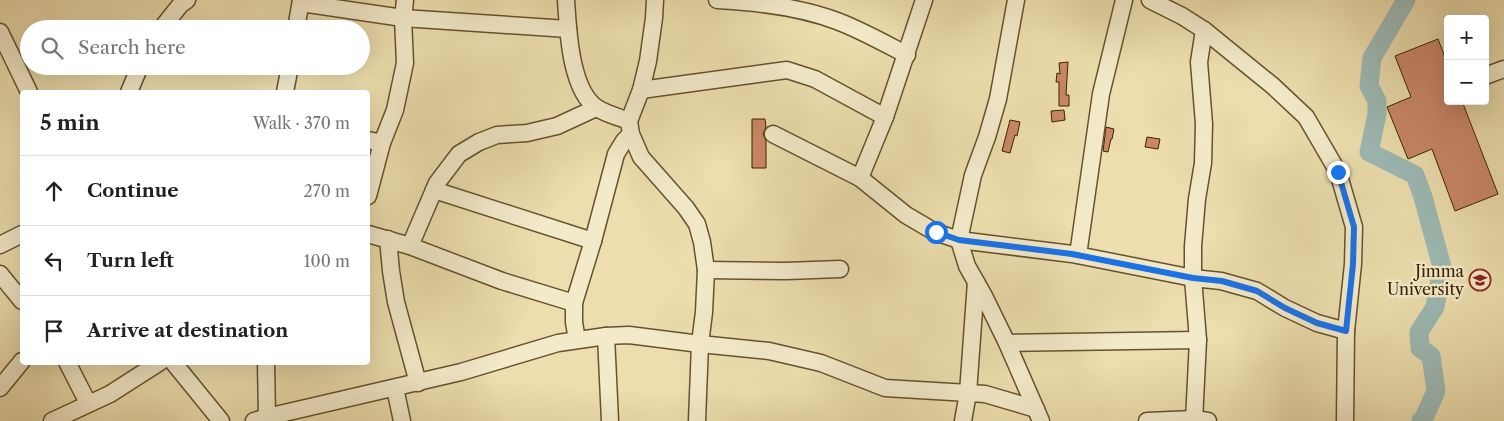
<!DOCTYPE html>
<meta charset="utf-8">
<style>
body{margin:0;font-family:"Libre Caslon Text",serif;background:#f2f2f2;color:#222}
.controls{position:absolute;right:15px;top:15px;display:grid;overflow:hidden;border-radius:5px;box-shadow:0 5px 20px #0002}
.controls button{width:45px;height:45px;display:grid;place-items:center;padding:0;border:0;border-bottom:1px solid #e0e0e0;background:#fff;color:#222;font:25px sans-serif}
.stop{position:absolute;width:15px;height:15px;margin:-11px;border:4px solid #1a73e8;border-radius:50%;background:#fff}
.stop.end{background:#1a73e8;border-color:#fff;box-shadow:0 1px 5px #0008}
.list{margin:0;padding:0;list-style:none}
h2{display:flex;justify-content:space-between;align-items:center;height:65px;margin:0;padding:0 20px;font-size:21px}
h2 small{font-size:16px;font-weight:400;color:#767676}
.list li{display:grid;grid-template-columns:32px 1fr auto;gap:15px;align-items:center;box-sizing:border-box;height:70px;padding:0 20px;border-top:1px solid #e0e0e0}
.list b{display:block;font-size:19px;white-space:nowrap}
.list em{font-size:16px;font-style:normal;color:#767676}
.icon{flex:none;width:28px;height:28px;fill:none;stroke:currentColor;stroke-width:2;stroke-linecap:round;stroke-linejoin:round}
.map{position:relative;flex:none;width:1504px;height:421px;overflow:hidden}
.search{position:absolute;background:#fff;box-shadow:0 5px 20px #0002;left:20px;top:20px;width:350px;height:55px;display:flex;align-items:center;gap:12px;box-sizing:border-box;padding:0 18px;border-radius:28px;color:#767676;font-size:19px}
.panel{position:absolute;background:#fff;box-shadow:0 5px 20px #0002;left:20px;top:90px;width:350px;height:275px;border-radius:5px}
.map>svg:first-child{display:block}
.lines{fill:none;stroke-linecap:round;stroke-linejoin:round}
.river{stroke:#9cbab5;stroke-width:19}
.building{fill:#ca8767;stroke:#392301}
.minor-casing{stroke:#66522c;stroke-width:19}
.minor{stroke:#f3eaca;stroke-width:16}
.route{stroke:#1a73e8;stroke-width:6}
.labels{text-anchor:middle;stroke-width:5;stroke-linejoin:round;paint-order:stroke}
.poi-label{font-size:16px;fill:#392301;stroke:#f3eaca;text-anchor:end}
</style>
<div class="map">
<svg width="1504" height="421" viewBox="0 0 1504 421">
<rect width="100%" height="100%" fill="#ecdeae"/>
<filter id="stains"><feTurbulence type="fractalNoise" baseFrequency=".004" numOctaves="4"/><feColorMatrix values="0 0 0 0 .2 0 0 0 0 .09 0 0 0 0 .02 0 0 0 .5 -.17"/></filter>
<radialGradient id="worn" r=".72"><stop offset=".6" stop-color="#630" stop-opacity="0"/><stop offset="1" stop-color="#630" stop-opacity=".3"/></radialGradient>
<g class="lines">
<polyline class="river" points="1406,0 1372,58 1369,86 1377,101 1377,114 1369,152 1415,175 1423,197 1442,267 1435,307 1419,332 1420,348 1431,356 1436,391 1423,420 1421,421"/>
</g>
<g class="building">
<polygon points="1438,39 1448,65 1448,101 1462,101 1498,194 1455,211 1432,149 1408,159 1387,107 1411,97 1395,56"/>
<polygon points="1068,62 1066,95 1069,95 1069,106 1059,106 1059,82 1056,82 1057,73 1060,74 1059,63"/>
<polygon points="1064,110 1065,120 1052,122 1051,111"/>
<polygon points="752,119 765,119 766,127 763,134 766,141 766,168 752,168"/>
<polygon points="1010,120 1020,122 1017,136 1015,135 1010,153 1002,151"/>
<polygon points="1106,127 1114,129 1112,139 1111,139 1108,152 1103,151"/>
<polygon points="1147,137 1160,139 1158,149 1145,147"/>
</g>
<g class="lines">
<g class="minor-casing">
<g id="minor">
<path d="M566 0C568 29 570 90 597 108 606 114 619 117 629 121"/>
<polyline points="655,0 654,18 648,61 641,90 629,121 631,134 641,157 686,208 697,224 702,242 706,270 704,312 700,344 697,421"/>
<path d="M717 0C757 2 800 7 837 21 861 30 884 43 907 55"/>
<polyline points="1016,0 998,99 987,137 973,175 959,240 967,266 984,296 1007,343 1041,421"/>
<polyline points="1150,0 1182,16 1204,30 1273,86 1306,117 1338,172 1354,227 1353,264 1346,331 1345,421"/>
<polyline points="301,3 403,18 568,29"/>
<polyline points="161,29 181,4 187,0"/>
<polyline points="296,29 301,0"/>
<polyline points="0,32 29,92"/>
<polyline points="1485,76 1504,69"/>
<polyline points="641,90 787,70 815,79 885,117"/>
<polyline points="129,92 140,66"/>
<polyline points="285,92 290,66"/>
<polyline points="773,134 860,178 906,215 935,232 959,240 1072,254 1193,278 1221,281 1257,291 1285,308 1317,323 1346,331"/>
<polyline points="368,140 382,143"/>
<polyline points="860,178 885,117 924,0"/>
<polyline points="434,190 593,241"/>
<polyline points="368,196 382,143 395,110 405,63 403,18 405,0"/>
<polyline points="368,234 410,246 502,281 574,303"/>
<polyline points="388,239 391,271 396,302 418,383"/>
<polyline points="0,245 22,234"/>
<polyline points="410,246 437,183 459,154 479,142 497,135 527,133 557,126 596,108"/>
<polyline points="1078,255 1101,94 1124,0"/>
<polyline points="706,270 786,271 840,269"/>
<polyline points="0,274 22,301"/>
<polyline points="606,336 610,421"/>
<polyline points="577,340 574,322 574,303 593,241 616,154 624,141 631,134"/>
<polyline points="1007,343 1198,340"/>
<polyline points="67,362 88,403"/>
<polyline points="173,362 221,421"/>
<polyline points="266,362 267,417"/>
<polyline points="0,388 22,361"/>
<polyline points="395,388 402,421"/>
<polyline points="52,421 110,394 160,362"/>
<polyline points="254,421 267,417 461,372 558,343 606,336 629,335 700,344 769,351 821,363 885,388 985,394 1036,409"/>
<polyline points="963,421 968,393 976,282"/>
<polyline points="1147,421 1194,419 1208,421"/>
<polyline points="1194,421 1198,340 1193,278 1193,246 1197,199 1203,163 1204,124 1199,62 1204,30"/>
</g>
</g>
<use href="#minor" class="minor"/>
</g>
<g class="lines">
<polyline class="route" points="936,232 959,240 1072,254 1193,278 1222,281 1257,291 1285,308 1317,323 1346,331 1353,264 1354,227 1338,172"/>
</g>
<defs>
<g id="university-ring" transform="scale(1.125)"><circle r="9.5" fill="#f3eaca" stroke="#8f2418" stroke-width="1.5"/><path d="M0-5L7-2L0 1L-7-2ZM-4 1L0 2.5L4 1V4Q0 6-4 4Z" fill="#8f2418"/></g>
</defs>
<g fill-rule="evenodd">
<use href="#university-ring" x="1480" y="280"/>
</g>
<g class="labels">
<g class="poi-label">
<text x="1464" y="277">Jimma<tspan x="1464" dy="18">University</tspan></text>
</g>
</g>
<rect width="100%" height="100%" filter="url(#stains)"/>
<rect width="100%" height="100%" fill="url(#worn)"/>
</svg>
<div class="controls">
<button>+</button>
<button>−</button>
</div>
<div class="stop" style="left:936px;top:232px"></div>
<div class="stop end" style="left:1338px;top:172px"></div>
<div class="search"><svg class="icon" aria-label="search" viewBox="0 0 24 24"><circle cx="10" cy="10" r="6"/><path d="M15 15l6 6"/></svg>Search here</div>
<section class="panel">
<h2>5 min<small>Walk · 370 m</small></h2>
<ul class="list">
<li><svg class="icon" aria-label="ahead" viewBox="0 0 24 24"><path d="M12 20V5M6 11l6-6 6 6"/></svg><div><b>Continue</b></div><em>270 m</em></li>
<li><svg class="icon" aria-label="left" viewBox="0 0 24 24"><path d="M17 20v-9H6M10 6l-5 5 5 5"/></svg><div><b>Turn left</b></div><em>100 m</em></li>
<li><svg class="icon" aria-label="arrive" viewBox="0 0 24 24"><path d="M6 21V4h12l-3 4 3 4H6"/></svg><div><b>Arrive at destination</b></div></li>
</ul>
</section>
</div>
